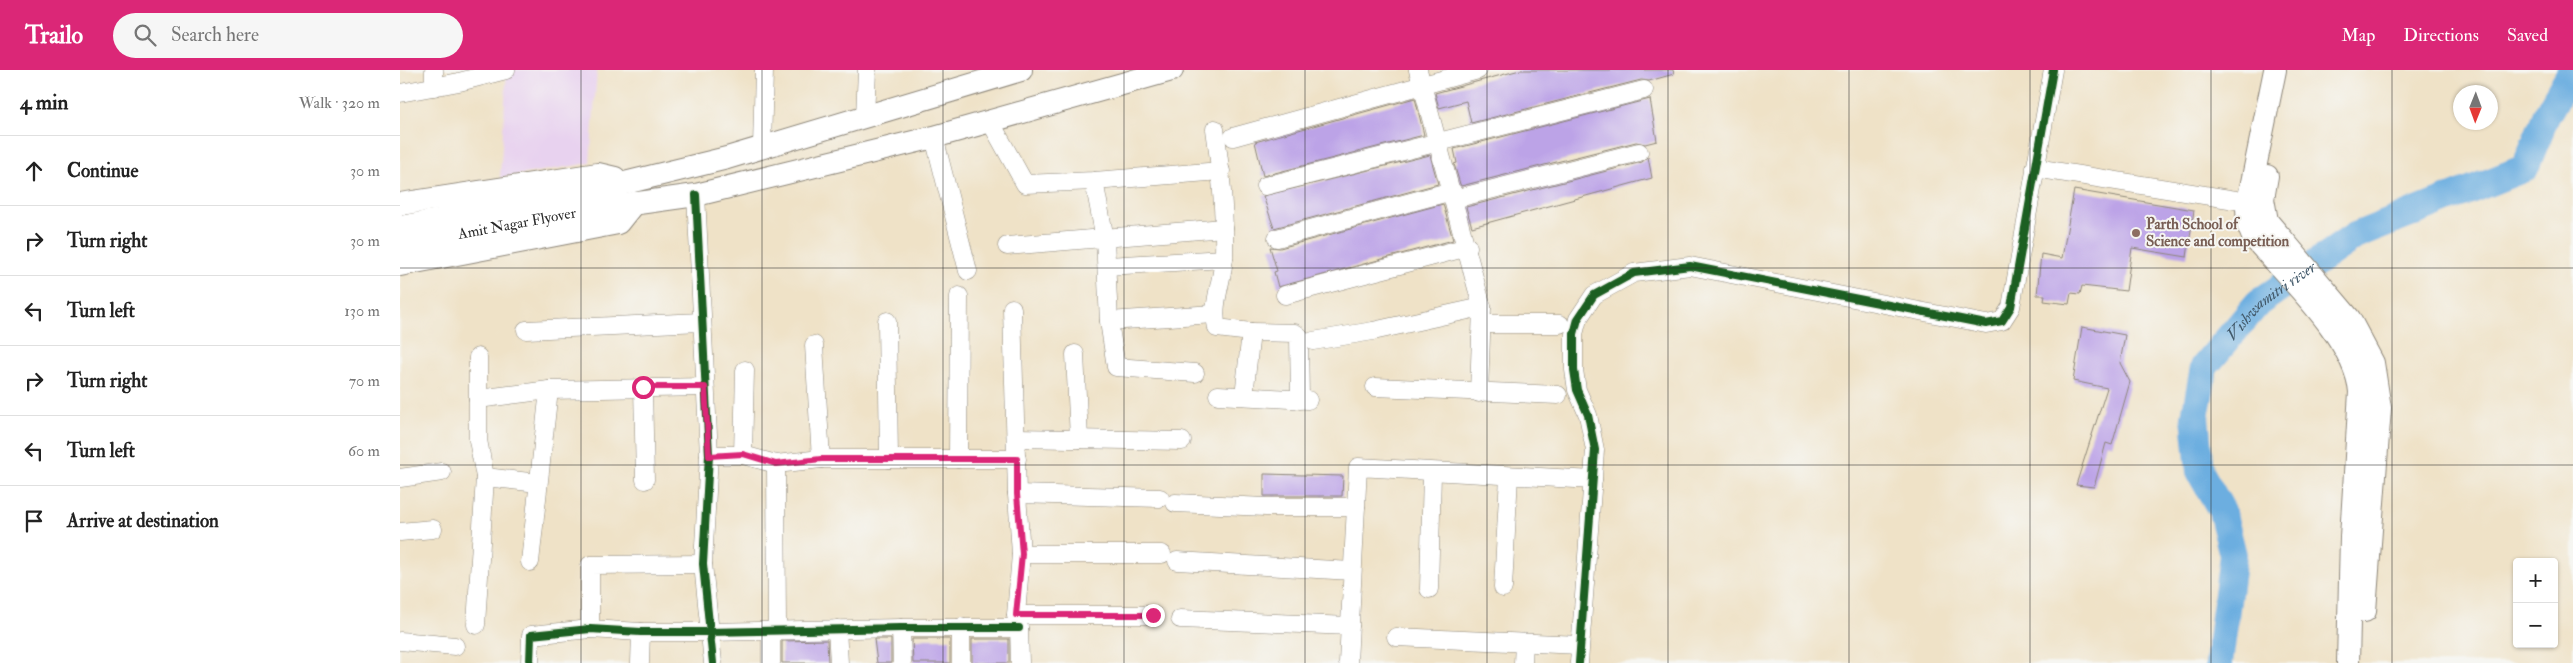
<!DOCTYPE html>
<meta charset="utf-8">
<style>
body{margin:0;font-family:"IM FELL Double Pica",serif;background:#f6f6f6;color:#222}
.controls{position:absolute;right:15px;bottom:15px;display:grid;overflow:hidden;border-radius:5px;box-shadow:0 1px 4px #0004}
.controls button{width:45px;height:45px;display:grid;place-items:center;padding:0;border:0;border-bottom:1px solid #e0e0e0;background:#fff;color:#222;font:25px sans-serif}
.compass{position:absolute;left:2053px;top:15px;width:45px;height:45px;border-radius:50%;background:#fff;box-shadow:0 1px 4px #0004;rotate:181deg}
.stop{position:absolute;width:15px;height:15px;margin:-11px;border:4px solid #db2777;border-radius:50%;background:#fff}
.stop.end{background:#db2777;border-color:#fff;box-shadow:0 1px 5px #0008}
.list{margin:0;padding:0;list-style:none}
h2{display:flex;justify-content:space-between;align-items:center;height:65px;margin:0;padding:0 20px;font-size:21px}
h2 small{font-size:16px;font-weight:400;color:#767676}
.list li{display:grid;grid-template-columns:32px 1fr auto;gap:15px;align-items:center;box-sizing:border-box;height:70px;padding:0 20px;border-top:1px solid #e0e0e0}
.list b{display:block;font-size:19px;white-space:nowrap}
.list em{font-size:16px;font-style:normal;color:#767676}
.icon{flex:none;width:28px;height:28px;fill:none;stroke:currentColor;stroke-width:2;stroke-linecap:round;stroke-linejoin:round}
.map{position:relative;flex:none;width:2173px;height:593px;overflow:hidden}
header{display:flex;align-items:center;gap:30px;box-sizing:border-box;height:70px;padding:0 25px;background:#db2777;color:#fff}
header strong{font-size:24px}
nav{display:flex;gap:28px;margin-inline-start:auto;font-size:18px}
.search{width:350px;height:45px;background:#f6f6f6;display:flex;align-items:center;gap:12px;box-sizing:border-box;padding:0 18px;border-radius:28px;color:#767676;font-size:19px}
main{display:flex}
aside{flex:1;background:#fff}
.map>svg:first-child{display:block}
.built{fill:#e8d2ef}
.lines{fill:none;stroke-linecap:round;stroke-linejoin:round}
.river{stroke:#6caee0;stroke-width:28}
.building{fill:#bca3e7}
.minor-casing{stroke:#8d8679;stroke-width:19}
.major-casing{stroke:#8d8679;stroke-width:24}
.minor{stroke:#fff;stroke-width:18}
.major{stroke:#fff;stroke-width:22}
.cycleway-casing{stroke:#f6f6f2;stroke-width:11}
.cycleway{stroke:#1b5e20;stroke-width:8}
.route{stroke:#db2777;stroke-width:6}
.grid{fill:none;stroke:#2b2b2b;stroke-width:1;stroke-opacity:0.55}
.education-dot{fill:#8d6e63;stroke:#f6f6f2;stroke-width:2}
.labels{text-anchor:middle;stroke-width:4;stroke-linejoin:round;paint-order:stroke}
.street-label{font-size:15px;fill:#2b2b2b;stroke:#f6f6f2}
.education-label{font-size:15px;font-weight:bold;fill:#785e54;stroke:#f6f6f2;text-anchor:start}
.water-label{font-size:16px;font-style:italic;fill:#42596a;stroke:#f6f6f2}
</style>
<header>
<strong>Trailo</strong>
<div class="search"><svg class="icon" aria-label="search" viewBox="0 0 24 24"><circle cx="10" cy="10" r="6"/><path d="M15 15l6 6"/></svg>Search here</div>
<nav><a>Map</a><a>Directions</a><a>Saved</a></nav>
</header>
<main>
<aside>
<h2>4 min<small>Walk · 320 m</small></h2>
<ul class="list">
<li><svg class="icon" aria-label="ahead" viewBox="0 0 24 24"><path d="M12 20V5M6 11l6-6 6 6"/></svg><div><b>Continue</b></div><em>30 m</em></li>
<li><svg class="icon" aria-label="right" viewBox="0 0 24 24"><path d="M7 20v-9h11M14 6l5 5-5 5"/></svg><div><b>Turn right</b></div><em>30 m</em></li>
<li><svg class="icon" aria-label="left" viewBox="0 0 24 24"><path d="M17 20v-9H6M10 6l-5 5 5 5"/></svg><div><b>Turn left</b></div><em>130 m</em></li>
<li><svg class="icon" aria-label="right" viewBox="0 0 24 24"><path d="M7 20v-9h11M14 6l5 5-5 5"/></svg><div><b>Turn right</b></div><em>70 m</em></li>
<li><svg class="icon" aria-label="left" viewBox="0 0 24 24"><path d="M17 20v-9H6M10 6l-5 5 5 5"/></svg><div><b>Turn left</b></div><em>60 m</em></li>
<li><svg class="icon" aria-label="arrive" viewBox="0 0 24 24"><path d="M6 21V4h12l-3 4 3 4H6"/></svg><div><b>Arrive at destination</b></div></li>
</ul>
</aside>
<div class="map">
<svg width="2173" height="593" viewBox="0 0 2173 593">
<rect width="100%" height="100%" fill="#f6f6f2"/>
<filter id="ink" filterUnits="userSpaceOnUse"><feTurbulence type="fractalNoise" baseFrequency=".02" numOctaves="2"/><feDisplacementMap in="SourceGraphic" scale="10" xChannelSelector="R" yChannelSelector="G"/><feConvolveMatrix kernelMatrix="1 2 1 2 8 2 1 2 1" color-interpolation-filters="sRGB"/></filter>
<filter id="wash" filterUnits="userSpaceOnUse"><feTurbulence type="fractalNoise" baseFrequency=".0096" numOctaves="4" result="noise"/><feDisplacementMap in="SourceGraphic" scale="20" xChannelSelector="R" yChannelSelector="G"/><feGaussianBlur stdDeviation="1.12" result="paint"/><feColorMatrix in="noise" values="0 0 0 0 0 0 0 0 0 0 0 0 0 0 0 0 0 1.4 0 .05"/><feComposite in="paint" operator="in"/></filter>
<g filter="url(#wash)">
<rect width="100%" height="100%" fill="#efe2c7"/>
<polygon class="built" points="107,0 197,0 190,93 100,108"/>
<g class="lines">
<path class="river" id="s1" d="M1819 593 1833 485 1822 441 1800 402 1795 347 1804 297 1858 233 1955 166 2125 98 2146 46 2172 0"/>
</g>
<g id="blocks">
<g class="building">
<polygon points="1120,0 1273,0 1274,4 1249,11 1241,10 1071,53 1066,31 1039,38 1035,23"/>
<polygon points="1015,28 1024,65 863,106 855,72"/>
<polygon points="1250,29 1257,71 1245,74 1236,72 1061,116 1060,114 1054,94 1057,93 1054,79"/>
<polygon points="1030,85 1038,114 874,158 863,126"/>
<polygon points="1248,87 1252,108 1072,157 1066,137 1242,92"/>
<polygon points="1674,120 1794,140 1787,187 1732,178 1726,221 1682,216 1680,224 1671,223 1669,234 1644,231 1645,225 1637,225 1641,184 1662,188"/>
<polygon points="1043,134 1053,170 878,217 874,202 877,201 870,177 880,178"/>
<polygon points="1682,257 1725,265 1720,293 1730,312 1712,375 1706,373 1694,417 1676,415 1707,318 1673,311"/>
<polygon points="864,404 943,406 942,426 864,426"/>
<polygon points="474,569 491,569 491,593 477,593"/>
<polygon points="512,569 550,569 550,593 513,593"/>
<rect x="572" y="569" width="37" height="24"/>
<polygon points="427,570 428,593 382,593 382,571"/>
</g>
</g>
</g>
<g filter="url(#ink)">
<use href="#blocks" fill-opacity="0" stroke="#8d8679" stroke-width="1"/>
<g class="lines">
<g class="minor-casing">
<g id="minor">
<polyline points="1018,0 1082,237 1079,323"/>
<polyline points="34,17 34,0"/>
<polyline points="0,23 59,12 106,0"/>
<polyline points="465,47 467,0"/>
<polyline points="590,51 625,114 694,111 821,101"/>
<path d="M815 59C821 101 825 143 824 186 823 211 811 234 817 258L851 262 844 326"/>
<polyline points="534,67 568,201"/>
<polyline points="833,67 1078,0"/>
<polyline points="362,77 364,0"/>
<polyline points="1635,98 1848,132"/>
<polyline points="694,111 705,169 709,251 716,297 795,303"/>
<polyline points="865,116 1244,20"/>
<polyline points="296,125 309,385 303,494 313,593"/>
<polyline points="1054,129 1239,82"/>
<polyline points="877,168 1052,121"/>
<polyline points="607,176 824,158"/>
<polyline points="708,196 824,189"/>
<polyline points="885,225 1068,177"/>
<polyline points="612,238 617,424 621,484 616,545 619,558 620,593"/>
<polyline points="487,251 489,389"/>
<polyline points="709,251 814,244"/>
<polyline points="1082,254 1160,254"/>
<polyline points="126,260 301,252"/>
<polyline points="851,262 895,263 899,266 900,330"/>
<polyline points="913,271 973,261 1082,237"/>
<polyline points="414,275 421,389"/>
<polyline points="675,284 679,369"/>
<polyline points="243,317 245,410"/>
<polyline points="975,317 1158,325"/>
<polyline points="818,325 908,330"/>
<polyline points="78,329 149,320 305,317"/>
<polyline points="616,368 782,371"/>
<polyline points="309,385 343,385 376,394 421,389 617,389"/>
<polyline points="343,385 345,300"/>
<polyline points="558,389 559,226"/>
<polyline points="376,394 377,559"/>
<polyline points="85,407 138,413"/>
<polyline points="0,408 42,402"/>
<polyline points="617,424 760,428"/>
<polyline points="775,433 866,437 956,437"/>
<polyline points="0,462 33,459"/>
<polyline points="621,484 762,484"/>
<polyline points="777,491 952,501"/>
<polyline points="130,492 149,320"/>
<polyline points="1103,518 1109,406"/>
<polyline points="1029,519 1032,403"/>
<polyline points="616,545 753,545"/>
<polyline points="780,549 950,556"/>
<polyline points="76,555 85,407 78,370 78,287"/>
<polyline points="561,557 561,593"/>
<polyline points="501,558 502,593"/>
<polyline points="190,559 190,495 303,494"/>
<polyline points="437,559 439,593"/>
<polyline points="996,567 1180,575"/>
<polyline points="0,571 55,576"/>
<polyline points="130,593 131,565 190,559 241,562 308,562 501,558 619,558"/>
<polyline points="240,593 241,562"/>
<polyline points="371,593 371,560"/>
<polyline points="948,593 958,397 1193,410"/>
<polyline points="1123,593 1124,573"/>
<polyline points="1179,593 1195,380 1188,345 1177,320 1174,300 1174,264 1178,249 1194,225 1234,203 1290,196 1586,254 1602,251 1611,237 1653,0"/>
</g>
</g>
<g class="major-casing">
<g id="major">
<path d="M1875 0 1847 137 1848 155 1853 167C1887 207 1956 270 1960 322L1951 467 1948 593"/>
<polyline points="1867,106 1863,129 1867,151 1949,248 1973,293 1980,338 1965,541"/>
<polyline points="0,134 198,104 215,108"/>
<polyline points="0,157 184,123 327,88 621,0"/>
<path id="s2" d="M0 175 188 140 296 125 534 67 772 0"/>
<polyline points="0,195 218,153 234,133"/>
</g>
</g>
<use href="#minor" class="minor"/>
<use href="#major" class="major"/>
<g class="cycleway-casing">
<g id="cycleway">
<polyline points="296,125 309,385 303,494 313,593"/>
<polyline points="130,593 131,565 190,559 241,562 308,562 501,558 619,558"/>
<polyline points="1179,593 1195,380 1188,345 1177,320 1174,300 1174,264 1178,249 1194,225 1234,203 1290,196 1586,254 1602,251 1611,237 1653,0"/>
</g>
</g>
<use href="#cycleway" class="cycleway"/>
</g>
</g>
<g class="lines" filter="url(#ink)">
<polyline class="route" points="243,317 305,317 309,386 343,384 376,394 421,389 617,389 617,424 622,484 616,545 753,545"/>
</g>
<path class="grid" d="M181 0V593M362 0V593M543 0V593M724 0V593M905 0V593M1087 0V593M1268 0V593M1449 0V593M1630 0V593M1811 0V593M1992 0V593M0 198H2173M0 395H2173"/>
<circle class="education-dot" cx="1736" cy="163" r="5"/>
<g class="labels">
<g class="street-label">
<text dy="5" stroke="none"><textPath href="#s2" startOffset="119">Amit Nagar Flyover</textPath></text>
</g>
<g class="education-label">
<text x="1746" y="159">Parth School of<tspan x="1746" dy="17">Science and competition</tspan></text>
</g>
<g class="water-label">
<text dy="6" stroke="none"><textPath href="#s1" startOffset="400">Vishwamitri river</textPath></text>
</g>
</g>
</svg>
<div class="controls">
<button>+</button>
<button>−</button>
</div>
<svg class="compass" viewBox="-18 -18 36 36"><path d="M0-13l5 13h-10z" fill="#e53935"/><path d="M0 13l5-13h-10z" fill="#767676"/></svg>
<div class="stop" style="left:243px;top:317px"></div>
<div class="stop end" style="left:753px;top:545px"></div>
</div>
</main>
